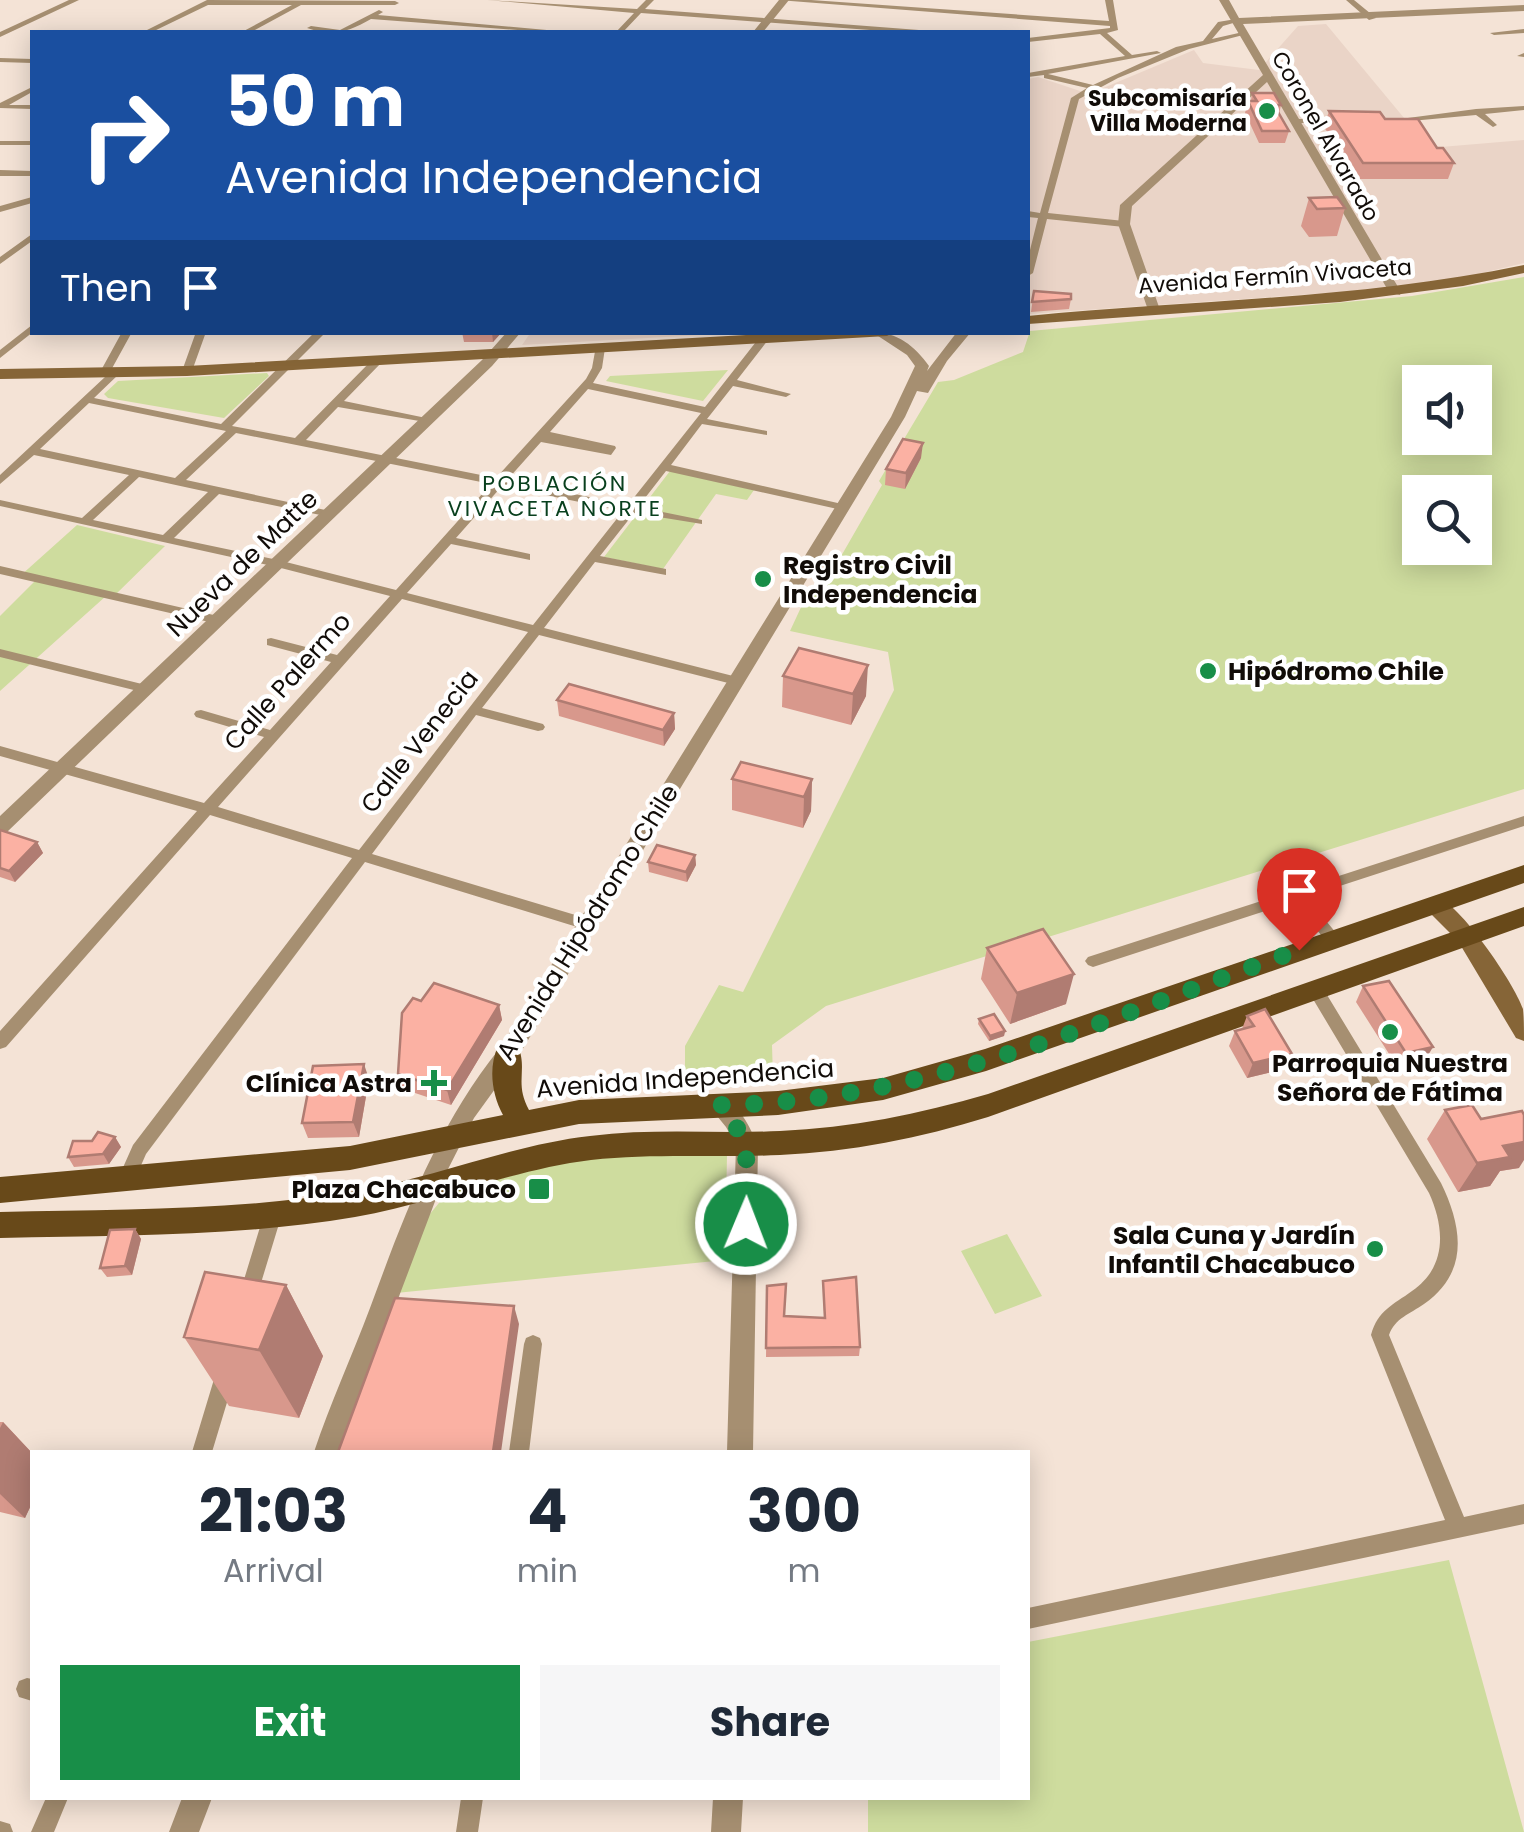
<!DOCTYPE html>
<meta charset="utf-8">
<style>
:root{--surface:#fff;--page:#f6f6f7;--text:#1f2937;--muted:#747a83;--accent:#188e48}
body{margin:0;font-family:Poppins,sans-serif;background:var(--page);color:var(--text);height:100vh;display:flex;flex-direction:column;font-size:38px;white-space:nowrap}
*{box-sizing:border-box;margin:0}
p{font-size:32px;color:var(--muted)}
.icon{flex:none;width:55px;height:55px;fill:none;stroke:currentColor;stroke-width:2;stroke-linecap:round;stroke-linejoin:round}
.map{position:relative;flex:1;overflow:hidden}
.sheet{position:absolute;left:30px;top:1450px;width:1000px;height:350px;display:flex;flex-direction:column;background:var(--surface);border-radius:0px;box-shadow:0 5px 25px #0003}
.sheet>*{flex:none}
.hud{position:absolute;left:30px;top:30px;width:1000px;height:305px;border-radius:0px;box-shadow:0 5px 25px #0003;background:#1a4fa0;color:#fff;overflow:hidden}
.buttons{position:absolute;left:1402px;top:365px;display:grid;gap:20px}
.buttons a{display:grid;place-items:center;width:90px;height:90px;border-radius:0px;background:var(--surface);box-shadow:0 5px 25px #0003;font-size:50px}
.pin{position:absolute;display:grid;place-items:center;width:85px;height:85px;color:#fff;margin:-102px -42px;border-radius:50% 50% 50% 0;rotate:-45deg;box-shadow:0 0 10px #0007}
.pin .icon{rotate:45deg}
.me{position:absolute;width:110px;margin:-55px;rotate:1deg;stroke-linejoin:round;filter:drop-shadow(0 0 8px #0008)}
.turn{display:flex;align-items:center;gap:35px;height:210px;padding:0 30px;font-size:45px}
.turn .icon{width:130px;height:130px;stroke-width:2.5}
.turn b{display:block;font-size:70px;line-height:85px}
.then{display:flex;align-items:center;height:95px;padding:0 30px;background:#0003;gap:20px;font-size:38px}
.eta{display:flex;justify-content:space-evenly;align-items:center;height:170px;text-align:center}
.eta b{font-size:60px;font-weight:700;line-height:70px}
.action{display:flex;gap:20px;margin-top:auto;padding:20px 30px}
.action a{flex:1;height:115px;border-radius:0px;background:var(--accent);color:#fff;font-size:40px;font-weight:700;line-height:115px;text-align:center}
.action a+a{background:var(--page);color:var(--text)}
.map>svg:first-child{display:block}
</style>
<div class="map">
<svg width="1524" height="1832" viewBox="0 0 1524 1832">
<rect width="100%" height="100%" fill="#f4e3d6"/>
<!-- industrial -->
<path fill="#ead4c7" d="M 1326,24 L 1429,148 L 1524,140 L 1524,263 L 1461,278 L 1386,289 L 1028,314 L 1028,79 L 1038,77 L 1089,94 L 1194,50 L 1203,63 L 1259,70 L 1298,26 Z
M 531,332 L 737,332 L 737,333 L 522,345 Z"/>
<!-- green -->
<path fill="#cedc9e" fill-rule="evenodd" d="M 1524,277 L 1524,789 L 826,1006 L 772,1045 L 773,1078 L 685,1084 L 685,1046 L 719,985 L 743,992 L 894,690 L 888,652 L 790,631 L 803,603 L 821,591 L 882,485 L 879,481 L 938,382 L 954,380 L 1023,352 L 1030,331 L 1412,296 ZM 1420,382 L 1475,382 L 1475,438 L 1420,438 ZM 1420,492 L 1475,492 L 1475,548 L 1420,548 Z
M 728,370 L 703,401 L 606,381 L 610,376 Z
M 267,373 L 269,376 L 224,418 L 108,398 L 104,394 L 118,381 Z
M 670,471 L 754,490 L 747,500 L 716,494 L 663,569 L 604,557 Z
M 77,525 L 165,546 L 113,597 L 106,596 L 0,691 L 0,616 L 36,580 L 19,577 Z
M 665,1155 L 727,1155 L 725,1260 L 396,1293 L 420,1226 L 448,1192 L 580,1158 Z
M 1007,1234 L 1042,1296 L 995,1314 L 961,1251 Z
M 1449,1560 L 1524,1832 L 868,1832 L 868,1798 L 1028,1798 L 1028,1642 Z"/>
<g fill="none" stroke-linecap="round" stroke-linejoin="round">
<!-- minor -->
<path fill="#a68f71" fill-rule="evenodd" d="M 69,0 L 79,0 L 0,37 L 0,32 Z
M 207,0 L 395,1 L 399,3 L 395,5 L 301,5 L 251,32 L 242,32 L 292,5 L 208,5 L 152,32 L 143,32 Z
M 487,0 L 637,9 L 646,0 L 654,0 L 645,9 L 919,30 L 923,32 L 897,32 L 641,13 L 623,32 L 616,32 L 634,13 Z
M 778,0 L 811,0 L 1109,21 L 1105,0 L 1113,0 L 1118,30 L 1107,33 L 1132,55 L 1157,51 L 1161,53 L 1048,74 L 1093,85 L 1176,47 L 1203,41 L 1218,22 L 1236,19 L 1240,21 L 1223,26 L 1212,39 L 1243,32 L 1247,34 L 1189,49 L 1118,78 L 1079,99 L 1048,213 L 1124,221 L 1128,224 L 1124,227 L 1047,219 L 1033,273 L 1028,276 L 1028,258 L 1038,218 L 1028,217 L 1028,211 L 1040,213 L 1071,98 L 1087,88 L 1044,78 L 1044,75 L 1028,77 L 1028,73 L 1125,56 L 1100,34 L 1028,42 L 1028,38 L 1110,28 L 1110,26 Z
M 1346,0 L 1354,0 L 1376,18 L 1369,20 Z
M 379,10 L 383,12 L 378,15 L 569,32 L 543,32 L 371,19 C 348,32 333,37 307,28 L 311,26 L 340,30 Z
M 1524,29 L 1524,33 L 1494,35 L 1490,33 Z
M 1524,53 L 1524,57 L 1517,56 Z
M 0,58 L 32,59 L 32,63 L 0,62 Z
M 32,87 L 32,92 L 9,105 L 32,105 L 32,109 L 0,108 L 0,103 Z
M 1524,106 L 1524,110 L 1485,114 L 1497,125 L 1493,127 L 1476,115 L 1389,123 L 1385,121 L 1476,109 Z
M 1295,119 L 1346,119 L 1350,121 L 1346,123 L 1292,123 L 1291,121 Z
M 0,141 L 32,141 L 32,145 L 0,145 Z
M 0,170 L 32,171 L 32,176 L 0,176 Z
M 32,197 L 32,203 L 0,212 L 0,206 Z
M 32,234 L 32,241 L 0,264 L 0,257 Z
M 32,325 L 33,332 L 0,358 L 0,350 Z
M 122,332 L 132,332 L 110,372 L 119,374 L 94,398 L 221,424 L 315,332 L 326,332 L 232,426 L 295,438 L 374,358 L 378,357 L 383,360 L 382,362 L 344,401 L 431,419 L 431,423 L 338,407 L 306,440 L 496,478 L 586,379 L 592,368 L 596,346 L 605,348 L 602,368 L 593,383 L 705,407 L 759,338 L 763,337 L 768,340 L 737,380 L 791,394 L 786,397 L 733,386 L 707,419 L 767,431 L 767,435 L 702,424 L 671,465 L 842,504 L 848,507 L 842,510 L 666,471 L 638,507 L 702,520 L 702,524 L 634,513 L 600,556 L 666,569 L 666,575 L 595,562 L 544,628 L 741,678 L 742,681 L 741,684 L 736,685 L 539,635 L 482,708 L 543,724 L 545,727 L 543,730 L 538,731 L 476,715 L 372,854 L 592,920 L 595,924 L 592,928 L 587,930 L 365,862 L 146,1154 L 132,1186 L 126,1189 L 120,1186 L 117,1181 L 133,1145 L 352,858 L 210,815 L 6,1047 L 0,1049 L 0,1031 L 197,811 L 0,756 L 0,746 L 204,803 L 264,737 L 196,717 L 194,714 L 196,711 L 201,710 L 270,730 L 331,662 L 267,645 L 267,639 L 271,638 L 337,655 L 390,596 L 277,567 L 0,506 L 0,500 L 82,518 L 129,475 L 34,455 L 0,484 L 0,475 L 105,377 L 99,374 ZM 588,389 L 701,413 L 628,505 L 507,480 L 541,442 L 611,455 L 616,448 L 615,446 L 550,432 ZM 89,403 L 226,431 L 175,478 L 40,449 ZM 236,433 L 491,484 L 396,590 L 278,560 L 174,538 L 219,494 L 330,517 L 336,514 L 330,511 L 186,480 ZM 139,477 L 208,492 L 163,535 L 93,520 ZM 502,486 L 623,511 L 533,625 L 407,593 L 451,544 L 530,560 L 530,554 L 456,538 ZM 402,599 L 528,632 L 359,850 L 218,807 Z
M 196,332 L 206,332 L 192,371 L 183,373 L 182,371 Z
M 0,566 L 218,616 L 224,620 L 218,624 L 0,574 Z
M 0,649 L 146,685 L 153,689 L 146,693 L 0,657 Z
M 1524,816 L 1524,826 L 1306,897 L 1337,934 L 1340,938 L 1337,942 L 1327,942 L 1293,902 L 1093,967 L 1088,965 L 1085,961 L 1088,957 Z
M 1315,983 L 1321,985 L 1441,1183 C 1462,1226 1470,1272 1424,1304 C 1410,1314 1395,1318 1389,1335 L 1464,1517 L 1524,1504 L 1524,1524 L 1028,1629 L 1028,1608 L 1445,1520 L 1371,1335 C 1378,1310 1393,1305 1412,1291 C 1447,1267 1445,1228 1429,1193 L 1307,989 L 1309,985 Z
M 273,1206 L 279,1208 L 282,1214 L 257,1296 L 254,1302 L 248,1304 L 242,1302 L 239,1296 L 264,1214 L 267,1208 Z
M 533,1335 L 540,1338 L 542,1344 L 529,1452 L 509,1452 L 524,1344 L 526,1338 Z
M 225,1367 L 232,1370 L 235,1376 L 212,1452 L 192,1452 L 215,1376 L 218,1370 Z
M 27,1678 L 32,1679 L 32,1701 L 19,1697 L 16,1689 L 19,1681 Z
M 46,1798 L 68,1798 L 54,1832 L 31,1832 Z
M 461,1798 L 483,1798 L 478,1832 L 456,1832 Z
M 0,1821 L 10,1824 L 13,1832 L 0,1832 Z"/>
<!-- tertiary -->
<path fill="#a68f71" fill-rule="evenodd" d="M 779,0 L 789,0 L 763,32 L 753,32 Z
M 1219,0 L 1229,0 L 1239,18 L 1524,5 L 1524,11 L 1243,24 L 1401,292 L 1400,295 L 1389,292 L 1267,82 L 1132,206 L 1130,224 L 1159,307 L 1153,311 L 1147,307 L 1118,224 L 1120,205 L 1263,75 Z
M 507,332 L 521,332 L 492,366 L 7,832 L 0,834 L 0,816 L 482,360 Z
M 872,332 C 897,332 915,346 929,366 L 927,371 L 957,332 L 971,332 L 947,361 L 928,393 L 917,391 L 905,417 L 516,1060 L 474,1118 L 445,1175 L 340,1452 L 314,1452 C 330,1404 352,1356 370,1308 C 404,1216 437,1126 500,1048 L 891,417 L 915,366 L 907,355 Z
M 719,1096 C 740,1104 749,1126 758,1145 L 753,1452 L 727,1452 L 736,1145 L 726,1127 L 708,1105 L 711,1098 Z
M 182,1798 L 212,1798 L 199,1832 L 169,1832 Z
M 713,1798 L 743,1798 L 741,1832 L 711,1832 Z"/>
<!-- secondary -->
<path fill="#866537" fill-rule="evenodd" d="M 1524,265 L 1524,273 L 1463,286 L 1340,302 L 1028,324 L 1028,316 C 1194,300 1360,299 1524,265 Z
M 798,332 L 894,332 L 887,336 L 187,376 L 0,379 L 0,369 L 187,366 Z
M 1435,896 C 1460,903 1514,983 1523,1009 C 1524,1018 1524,1031 1524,1041 L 1516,1038 L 1458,941 L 1427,910 L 1424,904 Z"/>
<!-- primary -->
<path fill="#684919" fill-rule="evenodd" d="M 1524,865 L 1524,883 L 986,1071 L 883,1100 L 778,1115 L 579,1124 L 350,1170 L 0,1203 L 0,1177 L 350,1146 L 503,1115 C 492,1095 488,1068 498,1046 L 508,1043 L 518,1046 C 528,1070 514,1083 529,1110 L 579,1100 L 778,1091 L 883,1078 L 985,1049 Z
M 1524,907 L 1524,926 L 988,1117 C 920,1138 851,1152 780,1155 C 717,1158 653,1153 591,1160 C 510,1170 435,1203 355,1217 C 238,1237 118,1235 0,1238 L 0,1212 C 118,1209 238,1211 355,1191 C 435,1178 510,1145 590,1136 C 653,1128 717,1134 780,1131 C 851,1128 919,1114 988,1094 Z"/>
</g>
<!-- wall -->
<path fill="#d8988c" d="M 1252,93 L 1281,105 L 1279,114 L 1289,131 L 1285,143 L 1259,143 L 1245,113 L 1248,101 L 1251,101 Z
M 1329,111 L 1385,119 L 1437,148 L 1454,163 L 1448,179 L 1358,179 L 1324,127 Z
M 1309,198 L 1345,208 L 1337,236 L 1309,237 L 1301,226 Z
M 1034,291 L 1071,299 L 1069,309 L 1031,312 Z
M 462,332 L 502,332 L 493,342 L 464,342 Z
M 921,458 L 905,489 L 885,485 L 886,469 Z
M 783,676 L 866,696 L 851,725 L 782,707 Z
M 557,700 L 674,713 L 675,729 L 664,746 L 559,716 Z
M 732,779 L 812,779 L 811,811 L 803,828 L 732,810 Z
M 0,830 L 37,842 L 43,853 L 15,882 L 0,877 Z
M 695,855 L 696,865 L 687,882 L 649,872 L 648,862 Z
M 987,948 L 1066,1004 L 1010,1024 L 981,979 Z
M 1363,986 L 1424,1062 L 1398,1068 L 1356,1002 Z
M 421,1001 L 499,1005 L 502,1020 L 451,1105 L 403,1089 L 398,1074 Z
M 1247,1016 L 1285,1069 L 1247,1078 L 1229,1046 L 1235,1031 L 1242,1029 Z
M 979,1019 L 1005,1031 L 1004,1036 L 989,1041 L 978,1024 Z
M 369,1079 L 359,1137 L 308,1138 L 302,1123 Z
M 1445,1110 L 1481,1119 L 1519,1168 L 1500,1171 L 1490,1186 L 1458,1192 L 1427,1139 Z
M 115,1137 L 121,1147 L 109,1164 L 74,1167 L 68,1157 L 92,1141 Z
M 135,1229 L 141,1239 L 132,1275 L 107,1277 L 100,1268 Z
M 823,1281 L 860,1347 L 859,1356 L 766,1357 L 767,1286 L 785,1316 L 824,1318 Z
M 286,1285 L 323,1356 L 299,1418 L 229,1406 L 184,1337 Z
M 0,1422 L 3,1422 L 32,1453 L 32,1503 L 25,1518 L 0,1512 Z"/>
<!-- shaded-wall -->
<path fill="#b07c72" d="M 492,332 L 502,332 L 493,342 Z
M 923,443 L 921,458 L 905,489 L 906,473 Z
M 868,665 L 866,696 L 851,725 L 853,694 Z
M 674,713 L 675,729 L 664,746 L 663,730 Z
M 812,779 L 811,811 L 803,828 L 804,797 Z
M 37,842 L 43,853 L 15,882 L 9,871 Z
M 695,855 L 696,865 L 687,882 L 686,872 Z
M 1074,974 L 1066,1004 L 1010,1024 L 1017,993 Z
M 499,1005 L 502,1020 L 451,1105 L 447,1090 Z
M 1005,1031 L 1004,1036 L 989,1041 L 990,1036 Z
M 1433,1047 L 1424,1062 L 1398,1068 L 1406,1053 Z
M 1292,1054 L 1285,1069 L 1247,1078 L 1253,1063 Z
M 364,1064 L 369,1079 L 359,1137 L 353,1122 Z
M 115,1137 L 121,1147 L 109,1164 L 103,1154 Z
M 1524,1142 L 1524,1160 L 1519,1168 L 1500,1171 L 1490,1186 L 1458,1192 L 1477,1163 L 1503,1146 Z
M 135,1229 L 141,1239 L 132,1275 L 125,1266 Z
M 286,1285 L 323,1356 L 299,1418 L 259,1350 Z
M 514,1306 L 519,1324 L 501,1452 L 493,1452 Z
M 3,1422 L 32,1453 L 32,1503 L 25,1518 L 0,1494 L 0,1428 Z"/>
<!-- building -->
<path fill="#fbb1a3" stroke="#b07c72" stroke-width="2.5" d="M 1252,93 L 1274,93 L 1281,105 L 1274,105 L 1289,131 L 1262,131 L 1248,101 L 1257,101 Z
M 1329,111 L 1380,112 L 1385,119 L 1418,119 L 1437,148 L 1443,148 L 1454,163 L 1363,163 Z
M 1337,197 L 1345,208 L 1317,209 L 1309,198 Z
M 1034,291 L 1071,294 L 1071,299 L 1032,302 Z
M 903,439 L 923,443 L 906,473 L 886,469 Z
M 799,648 L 868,665 L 853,694 L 783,676 Z
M 569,684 L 674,713 L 663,730 L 557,700 Z
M 741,762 L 812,779 L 804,797 L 732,779 Z
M 0,830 L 37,842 L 9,871 L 0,868 Z
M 657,845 L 695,855 L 686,872 L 648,862 Z
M 1043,929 L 1074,974 L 1017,993 L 987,948 Z
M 1389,981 L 1433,1047 L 1406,1053 L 1363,986 Z
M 434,983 L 499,1005 L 447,1090 L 398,1074 L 402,1013 L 413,998 L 421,1001 Z
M 1265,1009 L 1292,1054 L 1253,1063 L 1235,1031 L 1254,1026 L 1247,1016 Z
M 994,1014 L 1005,1031 L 990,1036 L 979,1019 Z
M 364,1064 L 353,1122 L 302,1123 L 313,1066 Z
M 1472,1105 L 1481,1119 L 1522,1111 L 1524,1115 L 1524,1142 L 1503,1146 L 1510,1157 L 1477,1163 L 1445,1110 Z
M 98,1132 L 115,1137 L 103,1154 L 68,1157 L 73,1141 L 92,1141 Z
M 135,1229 L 125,1266 L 100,1268 L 110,1230 Z
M 205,1272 L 286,1285 L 259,1350 L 184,1337 Z
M 856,1277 L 860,1347 L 766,1348 L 767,1286 L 786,1284 L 784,1316 L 825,1318 L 823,1281 Z
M 395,1298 L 514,1306 L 493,1452 L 338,1452 Z"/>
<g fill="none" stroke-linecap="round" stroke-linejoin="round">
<!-- route -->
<path stroke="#188e48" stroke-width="18" stroke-dasharray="0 32.4" d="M 746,1224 C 747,1180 755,1138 719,1105 C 922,1103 1111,1017 1299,950"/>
</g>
<!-- markers -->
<g fill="#188e48" stroke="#fff" stroke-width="4">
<circle cx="1267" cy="111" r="10"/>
<circle cx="763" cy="579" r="10"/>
<circle cx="1208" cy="671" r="10"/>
<circle cx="1390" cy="1032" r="10"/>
<path d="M429 1068h10v10h10v10h-10v10h-10v-10h-10v-10h10z"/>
<rect x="527" y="1177" width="24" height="24" rx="5"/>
<circle cx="1375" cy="1249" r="10"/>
</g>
<g text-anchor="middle" stroke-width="9" stroke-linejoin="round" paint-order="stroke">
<!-- far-poi labels -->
<g font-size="22" font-weight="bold" fill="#110c08" stroke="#fff" text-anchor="end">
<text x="1247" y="106">Subcomisaría<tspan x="1247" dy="25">Villa Moderna</tspan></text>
</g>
<!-- far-street labels -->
<g font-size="22" fill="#110c08" stroke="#fff">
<text transform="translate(1326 136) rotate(60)" y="8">Coronel Alvarado</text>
<text transform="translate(1275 276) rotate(-4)" y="8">Avenida Fermín Vivaceta</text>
</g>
<!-- far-neighbourhood labels -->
<g font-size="22" letter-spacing="2.5" fill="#09401e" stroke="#fff">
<text x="555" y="491">POBLACIÓN<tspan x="555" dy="25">VIVACETA NORTE</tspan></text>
</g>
<!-- street labels -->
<g font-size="25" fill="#110c08" stroke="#fff">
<text transform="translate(242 563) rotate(-44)" y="9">Nueva de Matte</text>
<text transform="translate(287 681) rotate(-48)" y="9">Calle Palermo</text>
<text transform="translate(419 741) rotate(-52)" y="9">Calle Venecia</text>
<text transform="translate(587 922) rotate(-58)" y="9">Avenida Hipódromo Chile</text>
<text transform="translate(685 1078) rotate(-4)" y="9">Avenida Independencia</text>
</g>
<!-- poi labels -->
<g font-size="25" font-weight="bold" fill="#110c08" stroke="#fff" text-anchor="end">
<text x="783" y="574" text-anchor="start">Registro Civil<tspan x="783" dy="29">Independencia</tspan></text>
<text x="1228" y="680" text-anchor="start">Hipódromo Chile</text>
<text x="1390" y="1072" text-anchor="middle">Parroquia Nuestra<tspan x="1390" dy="29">Señora de Fátima</tspan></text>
<text x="412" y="1092">Clínica Astra</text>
<text x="516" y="1198">Plaza Chacabuco</text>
<text x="1355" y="1244">Sala Cuna y Jardín<tspan x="1355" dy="29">Infantil Chacabuco</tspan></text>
</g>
</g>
</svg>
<div class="buttons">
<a><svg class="icon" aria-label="sound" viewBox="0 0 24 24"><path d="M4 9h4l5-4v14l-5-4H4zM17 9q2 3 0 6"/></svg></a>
<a><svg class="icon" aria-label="search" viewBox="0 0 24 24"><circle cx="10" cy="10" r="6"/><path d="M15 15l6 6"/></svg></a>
</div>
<div class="pin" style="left:1299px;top:950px;background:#d93025"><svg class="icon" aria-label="arrive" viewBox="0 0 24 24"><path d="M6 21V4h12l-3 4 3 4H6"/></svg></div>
<svg class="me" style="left:746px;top:1224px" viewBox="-20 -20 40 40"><circle r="17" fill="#188e48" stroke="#fff" stroke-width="3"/><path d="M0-11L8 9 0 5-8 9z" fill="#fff"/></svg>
<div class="hud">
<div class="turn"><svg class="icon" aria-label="right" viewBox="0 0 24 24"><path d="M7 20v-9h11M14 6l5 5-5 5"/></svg><div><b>50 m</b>Avenida Independencia</div></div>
<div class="then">Then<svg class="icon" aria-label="arrive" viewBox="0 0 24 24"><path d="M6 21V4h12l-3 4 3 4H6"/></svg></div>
</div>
<section class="sheet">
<div class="eta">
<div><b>21:03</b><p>Arrival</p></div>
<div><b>4</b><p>min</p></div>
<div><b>300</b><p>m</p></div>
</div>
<div class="action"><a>Exit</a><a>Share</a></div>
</section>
</div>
